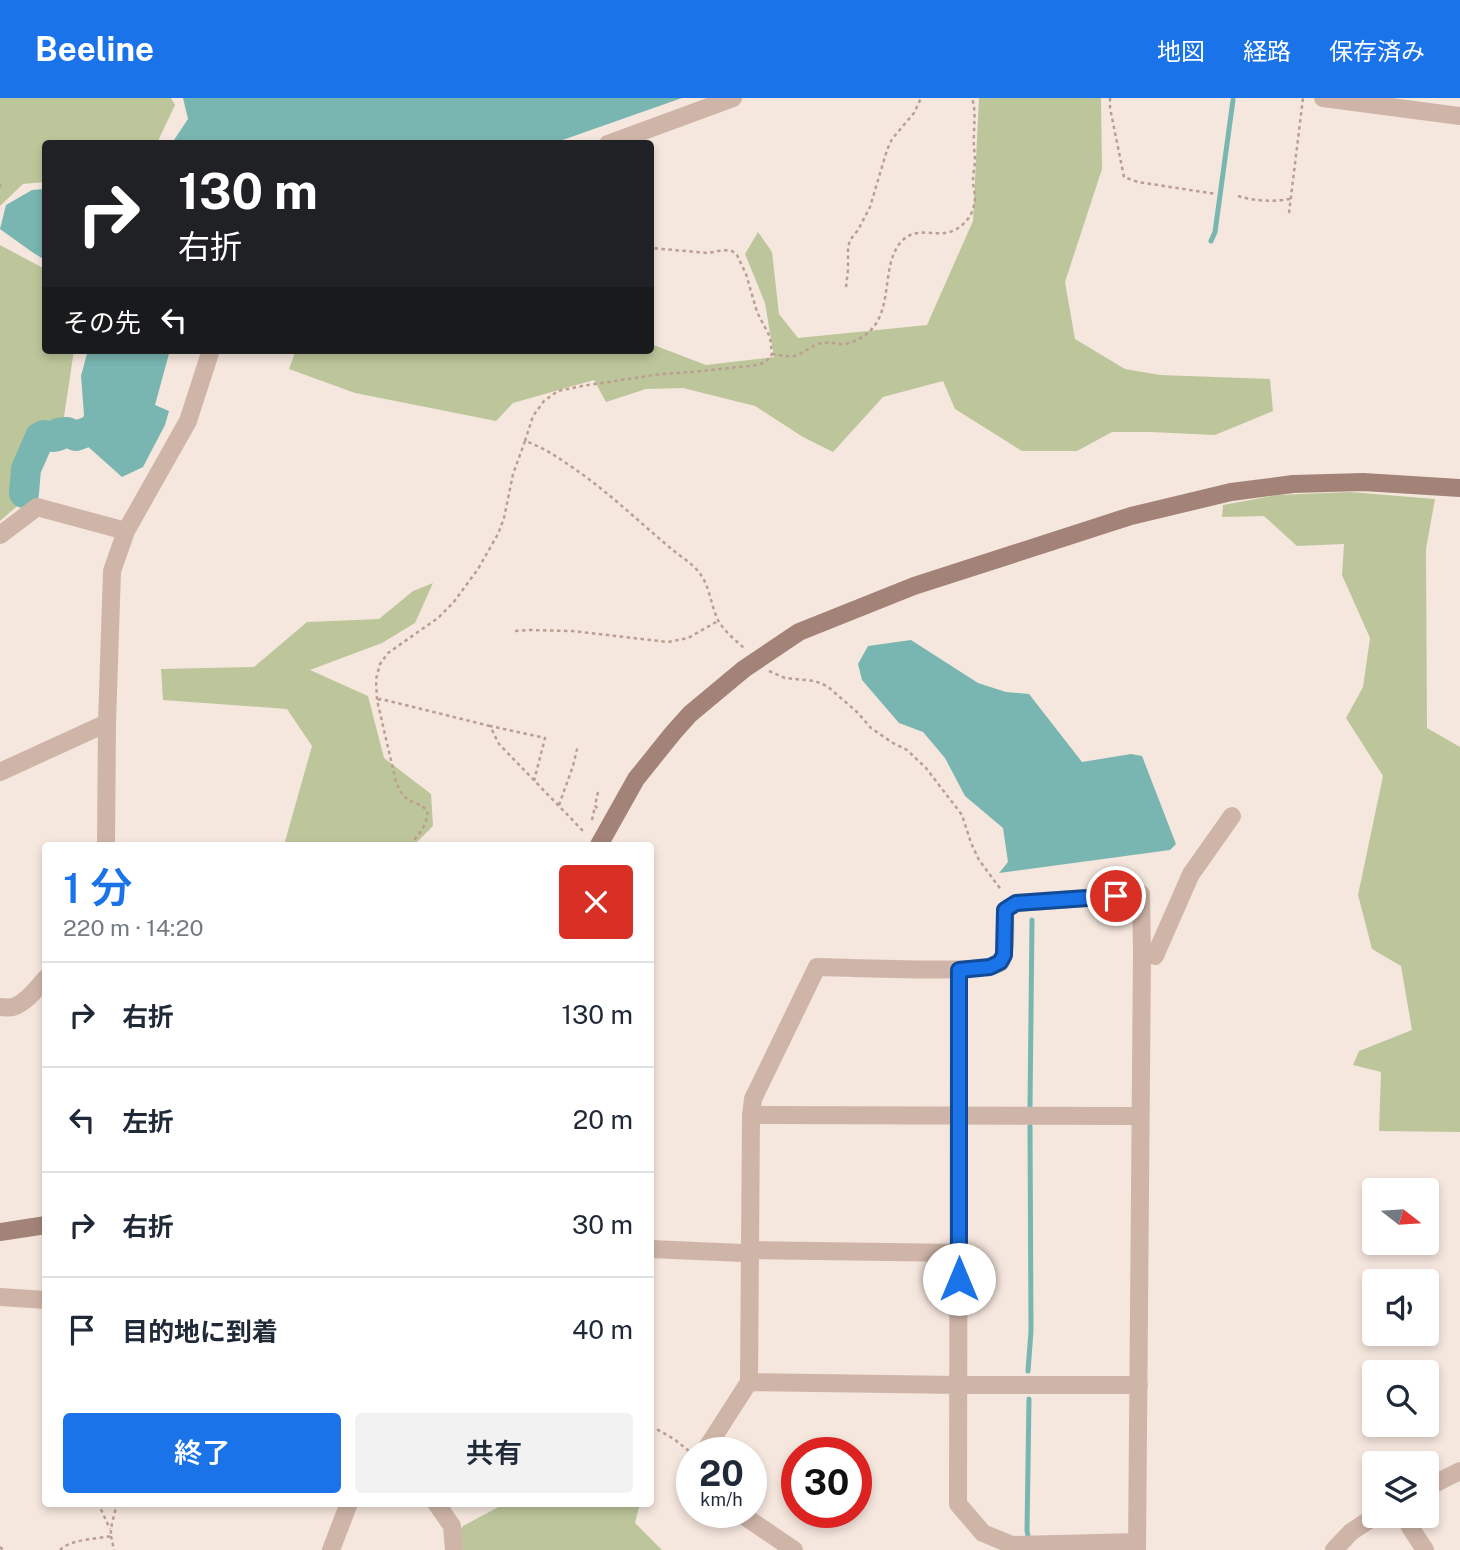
<!DOCTYPE html>
<html lang="ja">
<meta charset="utf-8">
<style>
:root{--surface:#fff;--page:#f2f2f3;--text:#1f2937;--muted:#747a83;--line:#e0e1e3;--accent:#1a73e8}
body{margin:0;font-family:"Public Sans","Noto Sans JP",sans-serif;background:var(--page);color:var(--text);height:100vh;display:flex;flex-direction:column;font-size:26px;white-space:nowrap}
*{box-sizing:border-box;margin:0}
p{font-size:23px;color:var(--muted)}
.icon{flex:none;width:38px;height:38px;fill:none;stroke:currentColor;stroke-width:2;stroke-linecap:round;stroke-linejoin:round}
.map{position:relative;flex:1;overflow:hidden}
.sheet{position:absolute;left:42px;top:744px;width:612px;height:665px;display:flex;flex-direction:column;background:var(--surface);border-radius:7px;box-shadow:0 4px 10px #0003}
.sheet>*{flex:none}
.guide{position:absolute;left:42px;top:42px;width:612px;height:214px;border-radius:7px;box-shadow:0 4px 10px #0003;background:#202124;color:#fff;overflow:hidden}
.needle{width:46px;rotate:107deg}
.fabs{position:absolute;left:1362px;top:1080px;display:grid;gap:14px}
.fabs a{display:grid;place-items:center;width:77px;height:77px;border-radius:7px;background:var(--surface);box-shadow:0 4px 10px #0003;font-size:35px}
.speed{position:absolute;left:676px;top:1339px;display:flex;gap:14px;font-size:35px;font-weight:700;text-align:center}
.speed>*{display:grid;place-content:center;width:91px;height:91px;border-radius:50%;background:var(--surface);box-shadow:0 4px 10px #0003;line-height:1}
.speed small{font-size:18px;font-weight:400}
.speed .limit{border:10px solid #d22;background:#fff;color:#111}
.pin{position:absolute;display:grid;place-items:center;width:60px;height:60px;color:#fff;margin:-30px;border:4px solid #fff;border-radius:50%;box-shadow:0 2px 7px #0007}
.me{position:absolute;width:77px;margin:-38px;rotate:0deg;stroke-linejoin:round;filter:drop-shadow(0 0 5px #0008)}
.turn{display:flex;align-items:center;gap:24px;height:147px;padding:0 21px;font-size:32px}
.turn .icon{width:91px;height:91px;stroke-width:2.5}
.turn b{display:block;font-size:49px;line-height:60px}
.then{display:flex;align-items:center;height:66px;padding:0 21px;background:#0003;gap:14px;font-size:26px}
.round{display:grid;place-items:center;flex:none;width:74px;height:74px;border-radius:7px;background:var(--page)}
.summary{display:flex;align-items:center;justify-content:space-between;height:119px;padding:0 21px}
h1{font-size:42px;font-weight:600;line-height:52px;color:var(--accent)}
.button{display:flex;gap:14px;margin-top:auto;padding:14px 21px}
.button a{flex:1;height:80px;border-radius:7px;background:var(--accent);color:#fff;font-size:28px;font-weight:600;line-height:80px;text-align:center}
.button a+a{background:var(--page);color:var(--text)}
ul{padding:0;list-style:none}
li{display:flex;align-items:center;gap:21px;height:105px;padding:0 21px;border-top:2px solid var(--line)}
li div{flex:1}
li b{display:block;font-size:26px}
li em{font-style:normal}
header{display:flex;align-items:center;gap:42px;box-sizing:border-box;height:98px;padding:0 35px;background:var(--accent);color:#fff}
header strong{font-size:33px}
nav{display:flex;gap:38px;margin-inline-start:auto;font-size:24px}
.map>svg:first-child{display:block}
</style>
<header>
<strong>Beeline</strong>
<nav><a>地図</a><a>経路</a><a>保存済み</a></nav>
</header>
<div class="map">
<svg width="1460" height="1452" viewBox="0 0 1460 1452">
<rect width="100%" height="100%" fill="#f5e7de"/>
<!-- green -->
<path fill="#bdc69b" d="M 0,0 L 171,0 L 175,7 L 157,45 L 46,46 L 45,84 L 23,86 L 0,108 Z
M 979,0 L 1101,0 L 1102,71 L 1065,184 L 1075,241 L 1125,271 L 1160,277 L 1270,281 L 1273,313 L 1215,337 L 1150,334 L 1112,334 L 1077,353 L 1022,353 L 955,311 L 943,283 L 883,299 L 833,354 L 803,339 L 755,308 L 683,290 L 646,291 L 606,304 L 594,282 L 513,305 L 496,323 L 355,295 L 289,271 L 296,252 L 651,252 L 651,246 L 706,267 L 774,259 L 765,205 L 745,156 L 758,134 L 772,154 L 779,216 L 798,240 L 927,227 L 973,123 Z
M 0,147 L 45,171 L 46,252 L 74,252 L 59,352 L 30,344 L 15,392 L 22,404 L 0,423 Z
M 1350,394 L 1435,401 L 1426,451 L 1427,630 L 1460,649 L 1460,1034 L 1379,1033 L 1381,974 L 1353,967 L 1359,953 L 1412,932 L 1401,868 L 1372,851 L 1358,797 L 1383,678 L 1346,620 L 1363,589 L 1370,540 L 1342,477 L 1344,446 L 1297,448 L 1264,418 L 1222,419 L 1223,407 L 1277,397 Z
M 433,485 L 415,525 L 382,545 L 310,572 L 368,598 L 384,660 L 431,696 L 433,728 L 414,747 L 284,747 L 312,648 L 287,611 L 163,602 L 161,571 L 254,569 L 307,524 L 379,521 L 413,493 Z
M 506,1405 L 640,1405 L 635,1425 L 662,1452 L 449,1452 L 463,1428 Z"/>
<!-- water -->
<path fill="#79b6b1" d="M 183,0 L 682,0 L 554,45 L 172,45 L 188,21 Z
M 45,91 L 46,91 L 45,162 L 32,154 L 0,131 L 6,107 L 32,92 Z
M 88,252 L 170,252 L 155,307 L 169,313 L 165,327 L 143,369 L 122,379 L 76,338 L 84,317 L 81,278 Z
M 911,542 L 978,585 L 1006,594 L 1029,596 L 1082,664 L 1131,656 L 1142,658 L 1176,746 L 1170,752 L 999,775 L 1008,764 L 1003,730 L 965,698 L 945,660 L 923,634 L 899,625 L 862,582 L 858,566 L 868,548 Z"/>
<g fill="none" stroke-linecap="round" stroke-linejoin="round">
<!-- stream -->
<path stroke="#79b6b1" stroke-width="5" d="M 1211,143 L 1215,134 L 1233,2
M 1030,1010 L 1032,822
M 1028,1273 L 1031,1233 L 1030,1028
M 1029,1301 L 1027,1433 L 1029,1442"/>
<!-- river -->
<path stroke="#79b6b1" stroke-width="30" d="M 24,395 L 26,371 L 40,339 L 44,337 L 54,339 L 58,338 L 59,335 L 67,334 L 76,338 L 121,321 L 138,252"/>
<!-- path -->
<path stroke="#bb9e91" stroke-width="2.5" stroke-dasharray="3.5 3.5" stroke-linecap="butt" d="M 1110,0 L 1110,10 L 1124,79 L 1138,84 L 1216,96
M 0,86 L 0,91
M 1238,98 C 1254,103 1273,104 1290,101
M 1289,115 L 1303,0
M 846,189 L 848,172 L 848,150 L 850,142 L 858,132 L 870,109 L 887,52 L 892,41 L 914,15 L 921,0
M 772,256 C 779,257 787,259 794,258 C 804,256 812,246 823,245 C 832,243 841,248 849,245 C 900,229 877,174 900,145 C 915,127 933,139 950,134 C 962,130 972,119 974,107 C 976,100 974,93 973,85 C 973,78 974,71 975,64 C 975,55 973,46 974,37 C 974,24 976,13 972,0
M 525,343 L 533,318 L 544,303 L 558,293 L 582,288 L 661,276 L 692,274 L 758,267 C 765,264 768,263 772,256 L 770,239 L 757,214 L 746,176 L 737,157 L 732,153 L 724,152 L 708,155 L 651,150
M 515,533 L 529,532 L 572,533 L 668,544 L 688,540 L 718,523
M 769,573 L 785,580 L 815,583 L 827,588 L 857,614 L 871,630 L 893,645 L 907,652 L 926,670 L 962,717 L 971,745 L 979,762 L 1002,793
M 378,602 L 381,601 L 490,628
M 534,683 L 545,640 L 490,628 L 499,646 L 585,735
M 598,694 L 595,708 L 600,712
M 559,707 L 573,668 L 578,647
M 592,722 L 595,708
M 410,747 C 418,737 429,726 427,712 C 411,699 406,708 396,684 L 377,602 L 376,581 L 380,566 L 388,555 L 438,520 L 453,505 L 478,471 L 498,436 L 504,420 L 513,376 L 525,343 C 543,349 557,359 572,369 C 607,393 636,421 668,448 C 679,458 693,465 701,477 C 710,490 711,508 718,522 C 724,533 735,542 744,550
M 651,1328 L 674,1341 L 689,1353
M 98,1405 L 110,1431
M 111,1438 L 114,1452
M 0,1449 L 3,1452
M 60,1452 C 71,1441 96,1441 111,1438 C 110,1428 115,1416 117,1405"/>
<!-- street -->
<path stroke="#cfb5a8" stroke-width="18" d="M 1323,0 L 1460,18
M 608,46 L 733,0
M 0,437 L 37,409 L 126,433
M 0,674 L 107,625
M 106,747 L 107,625 L 112,473 L 126,433 L 188,323 L 211,252
M 1142,854 L 1155,858 L 1191,776 L 1232,718
M 959,872 L 958,1406 L 983,1435 L 1012,1447 L 1137,1444
M 0,909 C 4,909 9,910 13,909 C 26,905 37,890 46,880
M 751,1017 L 1139,1018
M 651,1151 L 742,1155 L 750,1152 L 959,1155
M 0,1199 L 46,1202
M 749,1284 L 959,1287 L 1139,1287
M 704,1354 L 749,1284 L 751,1017 L 753,1001 L 817,869 C 843,869 986,877 1000,865 C 1007,858 1005,823 1005,812 L 1016,805 L 1141,796 L 1142,854 L 1137,1452
M 1426,1390 L 1460,1373
M 436,1405 L 452,1428 L 454,1452
M 743,1414 L 747,1420 L 794,1452
M 1405,1418 L 1410,1429 L 1425,1452
M 331,1452 L 349,1405
M 1334,1452 L 1351,1434 L 1375,1418"/>
<!-- secondary -->
<path stroke="#a38378" stroke-width="18" d="M 599,747 L 636,681 L 673,635 L 690,616 L 744,571 L 799,534 L 914,488 L 1131,418 L 1231,394 L 1293,386 L 1363,384 L 1460,390
M 0,1134 L 46,1127"/>
</g>
<g fill="none" stroke-linecap="round" stroke-linejoin="round">
<defs>
<path id="route" d="M 959,1181 L 959,872 L 990,869 L 1000,864 L 1004,857 L 1005,812 L 1016,805 L 1116,798"/>
</defs>
<!-- route casing -->
<use href="#route" stroke="#114b97" stroke-width="18"/>
<!-- route -->
<use href="#route" stroke="#1a73e8" stroke-width="12"/>
</g>
</svg>
<div class="fabs">
<a><svg class="needle" viewBox="-14 -14 28 28"><path d="M0-13l5 13h-10z" fill="#e53935"/><path d="M0 13l5-13h-10z" fill="#747a83"/></svg></a>
<a><svg class="icon" aria-label="sound" viewBox="0 0 24 24"><path d="M4 9h4l5-4v14l-5-4H4zM17 9q2 3 0 6"/></svg></a>
<a><svg class="icon" aria-label="search" viewBox="0 0 24 24"><circle cx="10" cy="10" r="6"/><path d="M15 15l6 6"/></svg></a>
<a><svg class="icon" aria-label="layers" viewBox="0 0 24 24"><path d="M12 4l9 5-9 5-9-5zM3 14l9 5 9-5"/></svg></a>
</div>
<div class="speed"><div>20<small>km/h</small></div><div class="limit">30</div></div>
<div class="pin" style="left:1116px;top:798px;background:#d93025"><svg class="icon" aria-label="arrive" viewBox="0 0 24 24"><path d="M6 21V4h12l-3 4 3 4H6"/></svg></div>
<svg class="me" style="left:959px;top:1181px" viewBox="-20 -20 40 40"><circle r="19" fill="#fff"/><path d="M0-13L10 11 0 6-10 11z" fill="#1a73e8"/></svg>
<div class="guide">
<div class="turn"><svg class="icon" aria-label="right" viewBox="0 0 24 24"><path d="M7 20v-9h11M14 6l5 5-5 5"/></svg><div><b>130 m</b>右折</div></div>
<div class="then">その先<svg class="icon" aria-label="left" viewBox="0 0 24 24"><path d="M17 20v-9H6M10 6l-5 5 5 5"/></svg></div>
</div>
<section class="sheet">
<div class="summary"><div><h1>1 分</h1><p>220 m · 14:20</p></div><a class="round" style="background:#d93025;color:#fff"><svg class="icon" aria-label="close" viewBox="0 0 24 24"><path d="M6 6l12 12M18 6L6 18"/></svg></a></div>
<ul>
<li><svg class="icon" aria-label="right" viewBox="0 0 24 24"><path d="M7 20v-9h11M14 6l5 5-5 5"/></svg><div><b>右折</b></div><em>130 m</em></li>
<li><svg class="icon" aria-label="left" viewBox="0 0 24 24"><path d="M17 20v-9H6M10 6l-5 5 5 5"/></svg><div><b>左折</b></div><em>20 m</em></li>
<li><svg class="icon" aria-label="right" viewBox="0 0 24 24"><path d="M7 20v-9h11M14 6l5 5-5 5"/></svg><div><b>右折</b></div><em>30 m</em></li>
<li><svg class="icon" aria-label="arrive" viewBox="0 0 24 24"><path d="M6 21V4h12l-3 4 3 4H6"/></svg><div><b>目的地に到着</b></div><em>40 m</em></li>
</ul>
<div class="button"><a>終了</a><a>共有</a></div>
</section>
</div>
